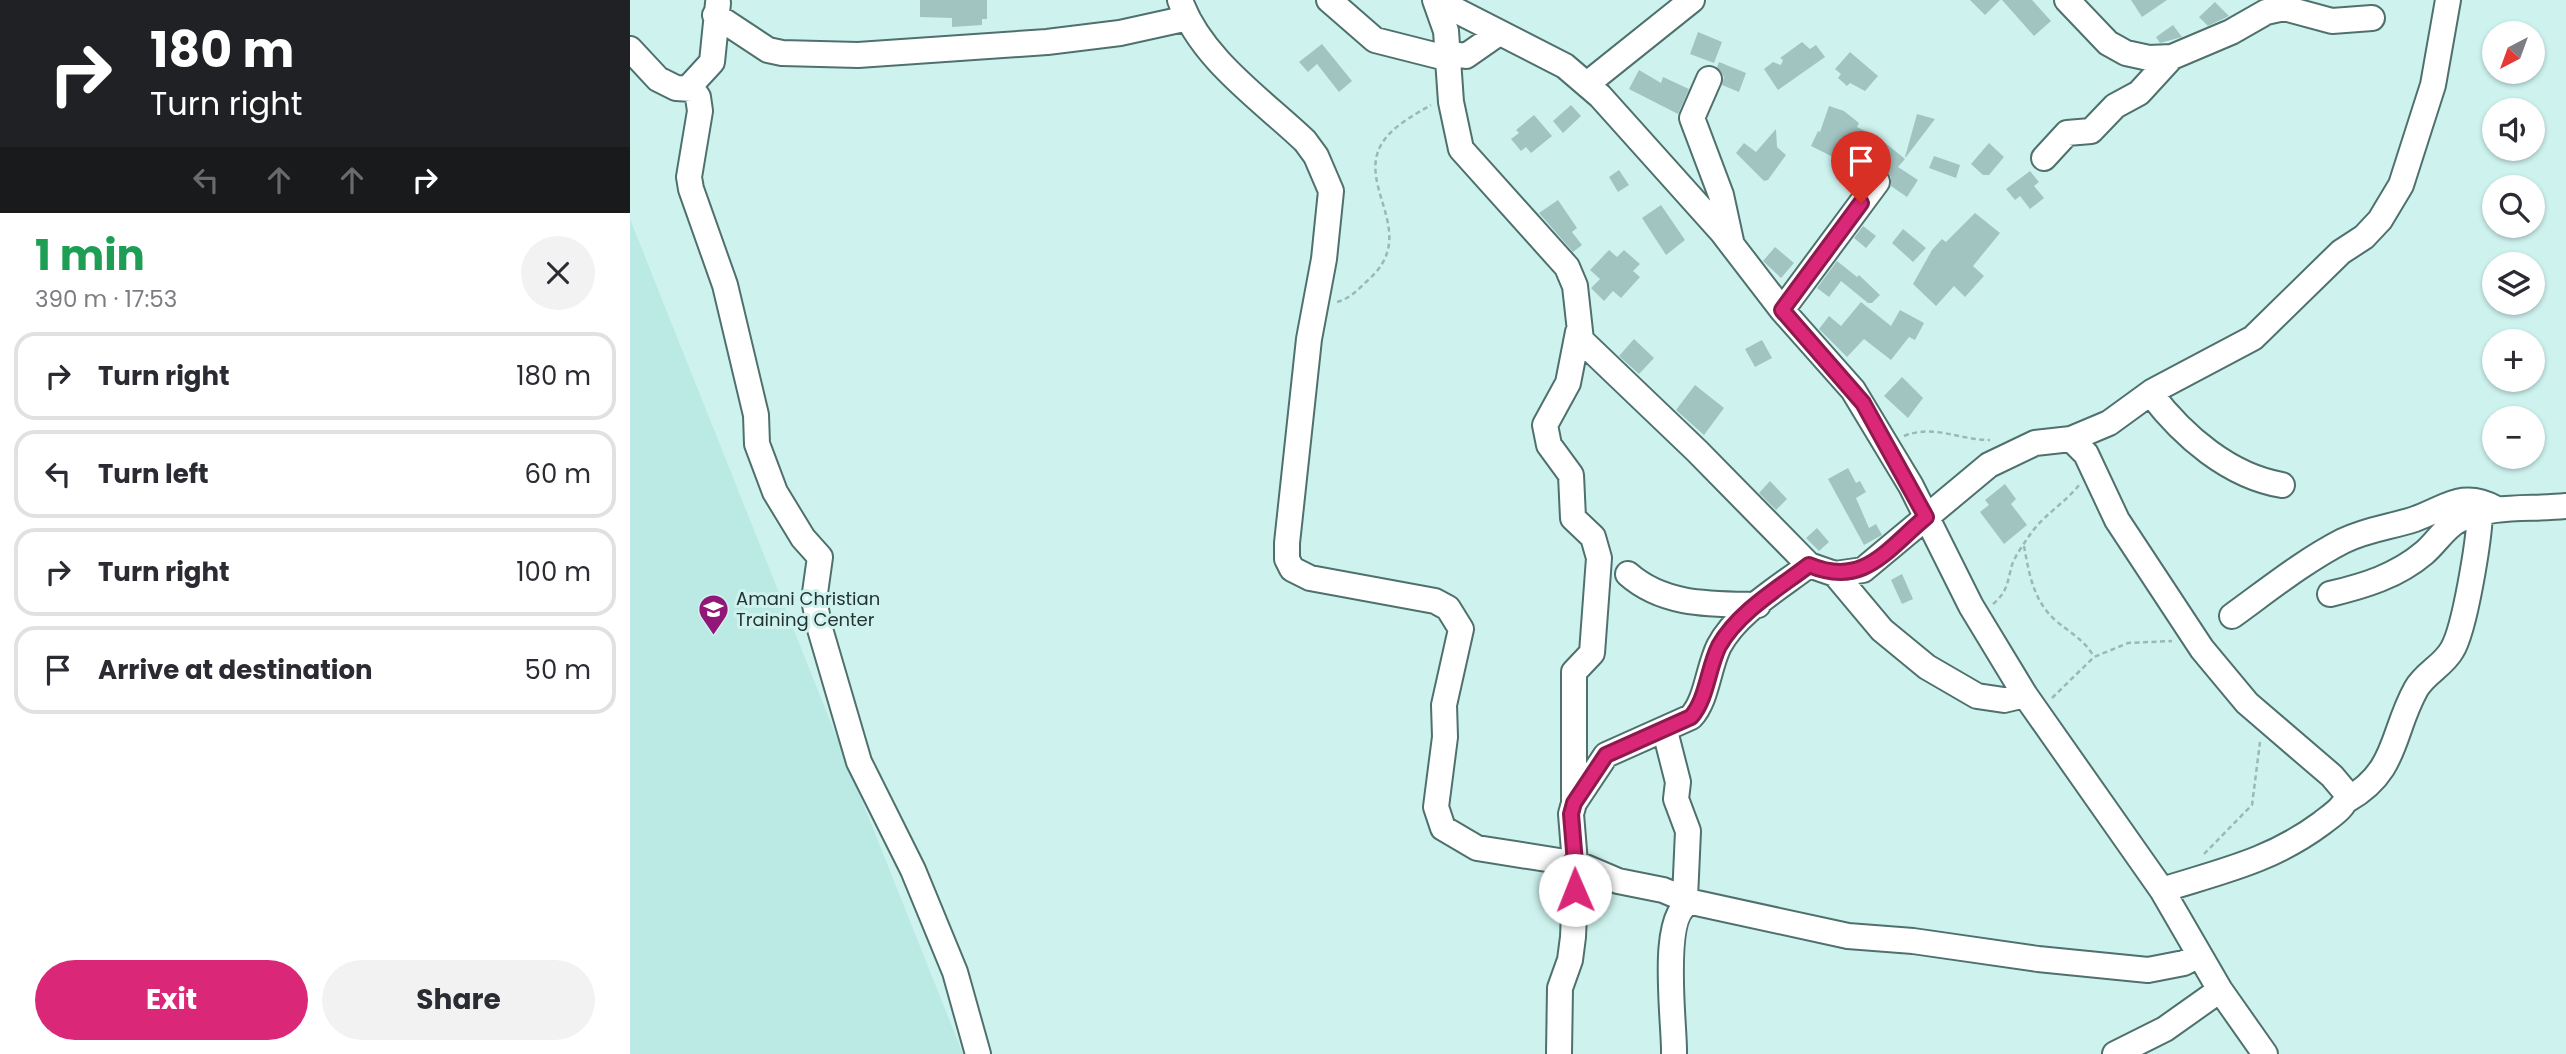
<!DOCTYPE html>
<meta charset="utf-8">
<style>
:root{--surface:#fff;--page:#f2f2f3;--text:#2b2b33;--muted:#7c7c81;--line:#e1e1e2;--accent:#db2777}
body{margin:0;font-family:Poppins,sans-serif;background:var(--page);color:var(--text);height:100vh;display:flex;flex-direction:column;font-size:26px;white-space:nowrap}
*{box-sizing:border-box;margin:0}
p{font-size:23px;color:var(--muted)}
.icon{flex:none;width:38px;height:38px;fill:none;stroke:currentColor;stroke-width:2;stroke-linecap:round;stroke-linejoin:round}
.map{position:relative;flex:1;overflow:hidden}
.side{display:flex;flex-direction:column;background:var(--surface);width:630px}
.side>*{flex:none}
.top-card{background:#202124;color:#fff;overflow:hidden}
.needle{width:46px;rotate:221deg}
.controls{position:absolute;left:1852px;top:21px;display:grid;gap:14px}
.controls a{display:grid;place-items:center;width:63px;height:63px;border-radius:50%;background:var(--surface);box-shadow:0 2px 5px #0004;font-size:35px}
.pin{position:absolute;display:grid;place-items:center;width:60px;height:60px;color:#fff;margin:-72px -30px;border-radius:50% 50% 50% 0;rotate:-45deg;box-shadow:0 0 7px #0007}
.pin .icon{rotate:45deg}
.me{position:absolute;width:77px;margin:-38px;rotate:359deg;stroke-linejoin:round;filter:drop-shadow(0 0 5px #0008)}
.turn{display:flex;align-items:center;gap:24px;height:147px;padding:0 35px;font-size:32px}
.turn .icon{width:91px;height:91px;stroke-width:2.5}
.turn b{display:block;font-size:49px;line-height:60px}
.lanes{display:flex;align-items:center;height:66px;padding:0 35px;background:#0003;justify-content:center;gap:35px;direction:ltr}
.lanes .off{opacity:.35}
.round{display:grid;place-items:center;flex:none;width:74px;height:74px;border-radius:37px;background:var(--page)}
.overview{display:flex;align-items:center;justify-content:space-between;height:119px;padding:0 35px}
h1{font-size:42px;font-weight:700;line-height:52px;color:#1e9e55}
.primary-button{display:flex;gap:14px;margin-top:auto;padding:14px 35px}
.primary-button a{flex:1;height:80px;border-radius:42px;background:var(--accent);color:#fff;font-size:28px;font-weight:700;line-height:80px;text-align:center}
.primary-button a+a{background:var(--page);color:var(--text)}
ul{padding:0;list-style:none}
li{display:flex;align-items:center;gap:21px;height:88px;margin:0 14px 10px;padding:0 21px;border:4px solid var(--line);border-radius:21px}
li div{flex:1}
li b{display:block;font-size:26px}
li em{font-style:normal}
main{display:flex;flex:1;min-height:0}
.map>svg:first-child{display:block}
</style>
<main>
<section class="side">
<div class="top-card">
<div class="turn"><svg class="icon" aria-label="right" viewBox="0 0 24 24"><path d="M7 20v-9h11M14 6l5 5-5 5"/></svg><div><b>180 m</b>Turn right</div></div>
<div class="lanes"><svg class="icon off" aria-label="left" viewBox="0 0 24 24"><path d="M17 20v-9H6M10 6l-5 5 5 5"/></svg><svg class="icon off" aria-label="ahead" viewBox="0 0 24 24"><path d="M12 20V5M6 11l6-6 6 6"/></svg><svg class="icon off" aria-label="ahead" viewBox="0 0 24 24"><path d="M12 20V5M6 11l6-6 6 6"/></svg><svg class="icon" aria-label="right" viewBox="0 0 24 24"><path d="M7 20v-9h11M14 6l5 5-5 5"/></svg></div>
</div>
<div class="overview"><div><h1>1 min</h1><p>390 m · 17:53</p></div><a class="round"><svg class="icon" aria-label="close" viewBox="0 0 24 24"><path d="M6 6l12 12M18 6L6 18"/></svg></a></div>
<ul>
<li><svg class="icon" aria-label="right" viewBox="0 0 24 24"><path d="M7 20v-9h11M14 6l5 5-5 5"/></svg><div><b>Turn right</b></div><em>180 m</em></li>
<li><svg class="icon" aria-label="left" viewBox="0 0 24 24"><path d="M17 20v-9H6M10 6l-5 5 5 5"/></svg><div><b>Turn left</b></div><em>60 m</em></li>
<li><svg class="icon" aria-label="right" viewBox="0 0 24 24"><path d="M7 20v-9h11M14 6l5 5-5 5"/></svg><div><b>Turn right</b></div><em>100 m</em></li>
<li><svg class="icon" aria-label="arrive" viewBox="0 0 24 24"><path d="M6 21V4h12l-3 4 3 4H6"/></svg><div><b>Arrive at destination</b></div><em>50 m</em></li>
</ul>
<div class="primary-button"><a>Exit</a><a>Share</a></div>
</section>
<div class="map">
<svg width="1936" height="1054" viewBox="0 0 1936 1054">
<rect width="100%" height="100%" fill="#cef3ef"/>
<!-- built -->
<path fill="#bbe9e4" d="M 0,219 L 333,1054 L 0,1054 Z"/>
<!-- building -->
<path fill="#a1c4c1" d="M 290,0 L 357,0 L 357,19 L 352,19 L 352,25 L 322,27 L 322,18 L 290,17 Z
M 1340,0 L 1370,0 L 1355,15 Z
M 1372,0 L 1402,0 L 1421,21 L 1404,36 Z
M 1501,0 L 1537,0 L 1512,17 Z
M 1585,2 L 1599,16 L 1578,26 L 1569,17 Z
M 1543,25 L 1552,37 L 1530,43 L 1526,37 Z
M 1068,32 L 1092,42 L 1084,63 L 1060,54 Z
M 1172,42 L 1180,49 L 1186,45 L 1195,57 L 1148,90 L 1134,69 L 1143,62 L 1151,65 L 1153,60 L 1150,58 Z
M 692,44 L 722,81 L 709,92 L 687,64 L 678,72 L 669,62 Z
M 1220,52 L 1248,76 L 1235,91 L 1220,83 L 1217,86 L 1208,78 L 1211,74 L 1205,69 Z
M 1089,62 L 1116,73 L 1109,92 L 1092,85 L 1094,77 L 1087,67 Z
M 1009,70 L 1031,83 L 1033,77 L 1059,89 L 1048,114 L 999,89 Z
M 941,105 L 951,116 L 933,133 L 923,121 Z
M 1199,106 L 1214,111 L 1229,123 L 1227,127 L 1249,138 L 1275,159 L 1268,167 L 1288,180 L 1277,197 L 1261,186 L 1261,177 L 1255,170 L 1242,168 L 1235,173 L 1181,146 L 1188,131 L 1190,132 Z
M 1287,114 L 1305,119 L 1276,157 L 1275,157 Z
M 904,115 L 922,136 L 901,153 L 896,147 L 891,151 L 881,139 L 889,133 L 886,130 Z
M 1146,129 L 1147,147 L 1156,155 L 1138,180 L 1134,181 L 1106,153 L 1114,143 L 1126,152 Z
M 1359,143 L 1374,157 L 1359,175 L 1353,175 L 1341,164 Z
M 1304,156 L 1330,165 L 1326,178 L 1299,168 Z
M 989,170 L 999,185 L 988,192 L 979,177 Z
M 1400,171 L 1409,182 L 1404,186 L 1414,198 L 1400,209 L 1390,196 L 1385,200 L 1376,189 Z
M 928,200 L 947,228 L 942,232 L 952,245 L 943,252 L 909,213 Z
M 1031,205 L 1055,240 L 1036,255 L 1012,218 Z
M 1345,213 L 1370,233 L 1343,266 L 1354,276 L 1335,297 L 1324,286 L 1306,306 L 1283,284 L 1302,250 L 1312,239 L 1316,242 Z
M 1233,226 L 1246,236 L 1236,248 L 1224,238 Z
M 1273,229 L 1296,248 L 1283,262 L 1262,243 Z
M 1145,247 L 1164,263 L 1151,278 L 1133,261 Z
M 979,250 L 987,257 L 994,250 L 1010,264 L 1003,271 L 1010,277 L 991,298 L 983,291 L 974,301 L 961,288 L 970,279 L 960,270 Z
M 1207,261 L 1227,277 L 1229,275 L 1250,295 L 1242,303 L 1238,303 L 1211,281 L 1199,297 L 1187,288 Z
M 1231,302 L 1261,326 L 1270,310 L 1294,323 L 1285,340 L 1279,337 L 1261,360 L 1234,339 L 1217,357 L 1189,329 L 1199,316 L 1211,326 Z
M 1004,339 L 1024,358 L 1009,374 L 989,356 Z
M 1132,340 L 1142,358 L 1125,367 L 1115,349 Z
M 1272,377 L 1293,398 L 1278,418 L 1254,396 Z
M 1065,385 L 1094,408 L 1074,435 L 1046,410 Z
M 1218,468 L 1226,483 L 1230,481 L 1236,492 L 1226,498 L 1239,528 L 1246,524 L 1252,535 L 1234,545 L 1198,479 Z
M 1140,481 L 1157,499 L 1146,510 L 1129,493 Z
M 1375,484 L 1386,499 L 1381,504 L 1397,525 L 1374,544 L 1350,512 L 1359,505 L 1355,500 Z
M 1187,528 L 1199,542 L 1189,551 L 1176,538 Z
M 1272,574 L 1283,599 L 1272,604 L 1261,580 Z"/>
<g fill="none" stroke-linecap="round" stroke-linejoin="round">
<defs>
<path id="minor" d="M 550,0 C 570,58 632,100 675,141 L 686,156 L 701,191 L 694,259 L 679,339 L 657,543 L 657,559 L 662,569 L 680,578 L 805,601 L 818,608 L 831,629 L 814,705 L 815,737 L 806,807 L 813,828 L 847,848 L 948,864 L 988,881 L 1033,890 L 1062,902
M 699,0 L 745,40 L 816,58
M 805,0 L 816,31 L 821,102 L 831,149 L 937,267 L 945,286 L 951,340 L 1067,451 L 1179,565 L 1205,574 L 1233,570 L 1359,465 L 1405,443 L 1441,439 L 1456,454 L 1487,520 L 1572,649 L 1617,703 L 1702,776 L 1718,795 C 1714,808 1702,815 1692,823 C 1641,861 1592,871 1532,890
M 806,0 L 935,66 L 970,96 L 1092,232 L 1152,310 L 1223,390 L 1281,486 L 1341,606 L 1395,695 L 1532,890 L 1590,990 L 1635,1054
M 1437,0 L 1478,43 L 1496,53 L 1519,58 L 1542,57 L 1601,32 L 1636,12 L 1654,8 L 1702,21 L 1742,18
M 85,15 L 138,50 L 152,53 L 228,55 L 417,42 L 490,33 L 558,18
M 0,49 L 28,79 L 46,88 L 62,89 L 68,97 L 70,111 L 59,177 L 61,189 L 95,285 L 126,415 L 127,444 L 145,492 L 173,538 L 190,557 L 184,600 L 190,629 L 229,762 L 283,870 L 325,972 L 348,1054
M 816,53 L 836,56 L 869,33
M 1079,79 L 1062,118 L 1091,195 L 1101,241
M 957,84 L 1062,0
M 59,87 L 82,62 L 88,3
M 1414,158 L 1437,133 L 1461,131 L 1485,106 L 1509,93 L 1542,57
M 1152,310 L 1247,182
M 1521,394 C 1553,436 1599,476 1652,485
M 1441,439 L 1479,423 L 1523,391 L 1623,338 L 1711,252 L 1734,237 L 1750,220 L 1771,185 L 1803,85 L 1818,0
M 998,574 C 1034,606 1082,604 1128,605
M 1205,574 L 1252,630 L 1297,667 L 1347,696 L 1374,700 L 1395,695
M 1700,594 C 1734,586 1767,576 1794,553 C 1806,543 1815,527 1829,520 C 1864,504 1899,510 1936,506
M 1602,616 C 1638,590 1674,561 1713,541 C 1737,529 1761,527 1785,519 C 1816,508 1832,490 1865,508
M 1035,731 L 1048,782 L 1046,799 L 1058,831 L 1055,898
M 1717,800 C 1768,771 1761,734 1786,689 C 1795,673 1813,666 1822,650 C 1835,629 1849,540 1850,513
M 944,803 L 944,672 L 962,653 L 969,558 L 963,537 L 943,518 L 941,475 L 919,445 L 915,425 L 938,383 L 948,332
M 945,863 L 941,814 L 944,803 L 976,755 L 1061,717 C 1077,700 1078,668 1089,646 C 1107,612 1149,588 1179,565
M 929,1054 L 930,988 L 940,960 L 943,937 L 945,890 L 940,862
M 1044,1054 C 1045,1024 1028,911 1062,902 L 1218,936 L 1283,941 L 1408,959 L 1518,970 L 1554,963 L 1569,955
M 1485,1054 L 1535,1029 L 1590,990"/>
</defs>
<!-- minor casing -->
<use href="#minor" stroke="#4f706d" stroke-width="28"/>
<!-- path -->
<path stroke="#9ab8b5" stroke-width="2.5" stroke-dasharray="5 3.5" stroke-linecap="butt" d="M 707,302 C 719,299 728,290 737,281 C 791,235 727,188 751,145 C 761,127 784,115 801,105
M 1274,436 C 1304,424 1329,440 1360,440
M 1394,546 C 1399,573 1403,600 1425,620 C 1440,633 1454,639 1464,657
M 1363,604 C 1378,591 1377,583 1382,565 C 1385,556 1393,545 1399,536 C 1413,515 1434,504 1449,485
M 1422,698 L 1464,657 L 1498,643 L 1542,641
M 1574,854 L 1622,805 L 1630,742"/>
<!-- minor -->
<use href="#minor" stroke="#fff" stroke-width="24"/>
</g>
<g fill="none" stroke-linecap="round" stroke-linejoin="round">
<defs>
<path id="route" d="M 945,890 L 940,862 L 945,863 L 941,814 L 944,803 L 976,755 L 1061,717 C 1077,699 1078,668 1089,646 C 1108,612 1149,588 1179,565 C 1234,588 1256,550 1296,517 L 1233,403 L 1152,310 L 1231,203"/>
</defs>
<!-- route casing -->
<use href="#route" stroke="#8e194d" stroke-width="18"/>
<!-- route -->
<use href="#route" stroke="#db2777" stroke-width="12"/>
</g>
<!-- icons -->
<defs>
<symbol id="university-pin" viewBox="-11 -11 22 30"><path d="M0 17L-7.5 6A9.5 9.5 0 1 1 7.5 6Z" fill="#911876" stroke="#cef3ef"/><path d="M0-5L7-2L0 1L-7-2ZM-4 1L0 2.5L4 1V4Q0 6-4 4Z" fill="#fff"/></symbol>
</defs>
<g fill-rule="evenodd">
<use href="#university-pin" x="66" y="592" width="35" height="47"/>
</g>
<g text-anchor="middle" stroke-width="6" stroke-linejoin="round" paint-order="stroke">
<!-- poi labels -->
<g font-size="18" fill="#253331" stroke="#cef3ef" text-anchor="start">
<text x="106" y="605">Amani Christian<tspan x="106" dy="21">Training Center</tspan></text>
</g>
</g>
</svg>
<div class="controls">
<a><svg class="needle" viewBox="-14 -14 28 28"><path d="M0-13l5 13h-10z" fill="#e53935"/><path d="M0 13l5-13h-10z" fill="#7c7c81"/></svg></a>
<a><svg class="icon" aria-label="sound" viewBox="0 0 24 24"><path d="M4 9h4l5-4v14l-5-4H4zM17 9q2 3 0 6"/></svg></a>
<a><svg class="icon" aria-label="search" viewBox="0 0 24 24"><circle cx="10" cy="10" r="6"/><path d="M15 15l6 6"/></svg></a>
<a><svg class="icon" aria-label="layers" viewBox="0 0 24 24"><path d="M12 4l9 5-9 5-9-5zM3 14l9 5 9-5"/></svg></a>
<a>+</a>
<a>−</a>
</div>
<div class="pin" style="left:1231px;top:203px;background:#d93025"><svg class="icon" aria-label="arrive" viewBox="0 0 24 24"><path d="M6 21V4h12l-3 4 3 4H6"/></svg></div>
<svg class="me" style="left:945px;top:890px" viewBox="-20 -20 40 40"><circle r="19" fill="#fff"/><path d="M0-13L10 11 0 6-10 11z" fill="#db2777"/></svg>
</div>
</main>
